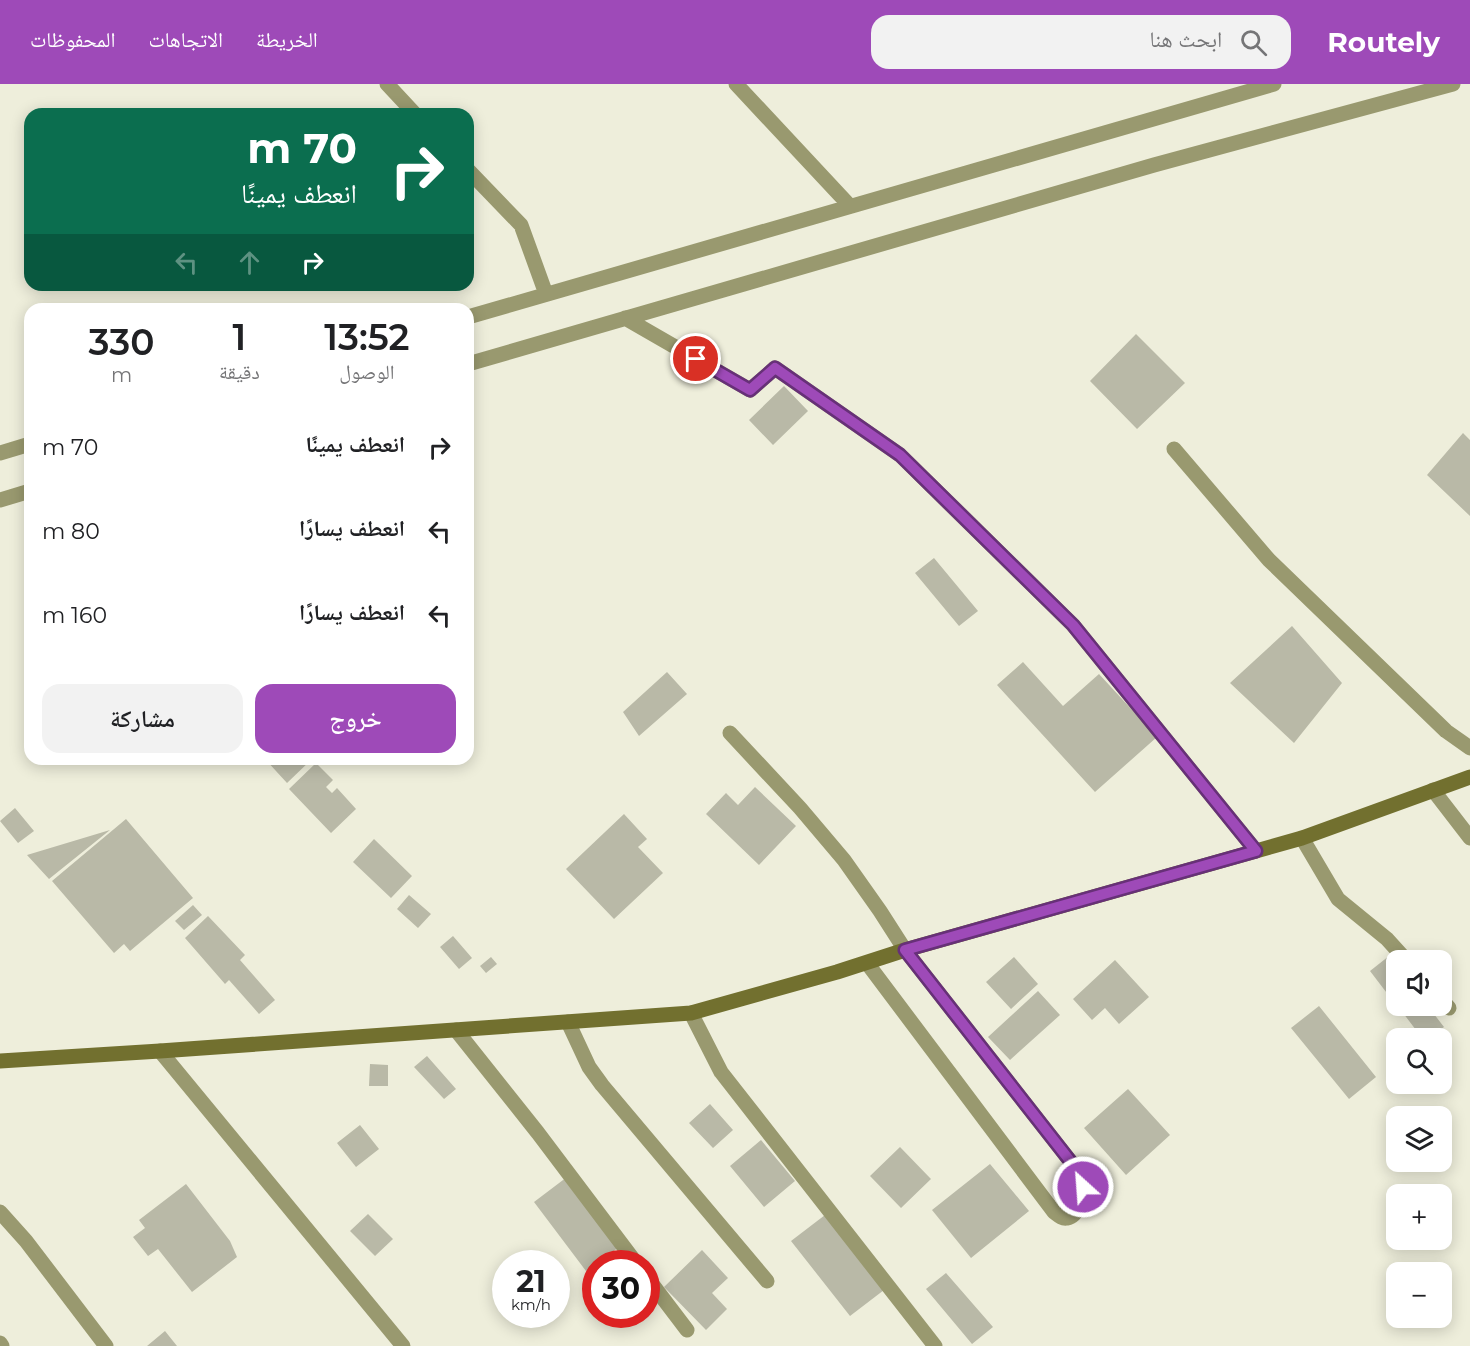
<!DOCTYPE html>
<html lang="ar">
<meta charset="utf-8">
<style>
:root{--surface:#fff;--page:#f2f2f2;--text:#202124;--muted:#757577;--accent:#9e4ab8}
body{margin:0;font-family:Montserrat,"Noto Naskh Arabic",sans-serif;background:var(--page);color:var(--text);direction:rtl;height:100vh;display:flex;flex-direction:column;font-size:22px;white-space:nowrap}
*{box-sizing:border-box;margin:0}
p{font-size:20px;color:var(--muted)}
.icon{flex:none;width:33px;height:33px;fill:none;stroke:currentColor;stroke-width:2;stroke-linecap:round;stroke-linejoin:round}
.map{position:relative;flex:1;overflow:hidden;direction:ltr}
.details{position:absolute;left:24px;top:219px;width:450px;height:462px;display:flex;flex-direction:column;background:var(--surface);border-radius:18px;box-shadow:0 3px 15px #0003;direction:rtl}
.details>*{flex:none}
.hud{position:absolute;left:24px;top:24px;width:450px;height:183px;border-radius:18px;box-shadow:0 3px 15px #0003;direction:rtl;background:#0b6e4f;color:#fff;overflow:hidden}
.buttons{position:absolute;left:1386px;top:866px;display:grid;gap:12px}
.buttons a{display:grid;place-items:center;width:66px;height:66px;border-radius:12px;background:var(--surface);box-shadow:0 3px 15px #0003;font-size:30px}
.speed{position:absolute;left:492px;top:1166px;display:flex;gap:12px;font-size:30px;font-weight:700;text-align:center}
.speed>*{display:grid;place-content:center;width:78px;height:78px;border-radius:50%;background:var(--surface);box-shadow:0 3px 15px #0003;line-height:1}
.speed small{font-size:15px;font-weight:400}
.speed .limit{border:9px solid #d22;background:#fff;color:#111}
.pin{position:absolute;display:grid;place-items:center;width:51px;height:51px;color:#fff;margin:-26px;border:3px solid #fff;border-radius:50%;box-shadow:0 2px 6px #0007}
.me{position:absolute;width:66px;margin:-33px;rotate:334deg;stroke-linejoin:round;filter:drop-shadow(0 0 4px #0008)}
.turn{display:flex;align-items:center;gap:21px;height:126px;padding:0 18px;font-size:27px}
.turn .icon{width:78px;height:78px;stroke-width:2.5}
.turn b{display:block;font-size:42px;line-height:51px}
.lanes{display:flex;align-items:center;height:57px;padding:0 18px;background:#0003;justify-content:center;gap:30px;direction:ltr}
.lanes .off{opacity:.35}
.eta{display:flex;justify-content:space-evenly;align-items:center;height:102px;text-align:center}
.eta b{font-size:36px;font-weight:600;line-height:42px}
.primary-button{display:flex;gap:12px;margin-top:auto;padding:12px 18px}
.primary-button a{flex:1;height:69px;border-radius:18px;background:var(--accent);color:#fff;font-size:24px;font-weight:600;line-height:69px;text-align:center}
.primary-button a+a{background:var(--page);color:var(--text)}
ul{padding:0;list-style:none}
li{display:flex;align-items:center;gap:18px;height:84px;padding:0 18px}
li div{flex:1}
li b{display:block;font-size:22px}
li em{font-style:normal}
header{display:flex;align-items:center;gap:36px;box-sizing:border-box;height:84px;padding:0 30px;background:var(--accent);color:#fff}
header strong{font-size:28px}
nav{display:flex;gap:33px;margin-inline-start:auto;font-size:21px}
.search{width:420px;height:54px;background:var(--page);display:flex;align-items:center;gap:15px;box-sizing:border-box;padding:0 21px;border-radius:18px;color:var(--muted);font-size:22px}
.map>svg:first-child{display:block}
</style>
<header>
<strong>Routely</strong>
<div class="search"><svg class="icon" aria-label="search" viewBox="0 0 24 24"><circle cx="10" cy="10" r="6"/><path d="M15 15l6 6"/></svg>ابحث هنا</div>
<nav><a>الخريطة</a><a>الاتجاهات</a><a>المحفوظات</a></nav>
</header>
<div class="map">
<svg width="1470" height="1262" viewBox="0 0 1470 1262">
<rect width="100%" height="100%" fill="#eeeedb"/>
<!-- building -->
<path fill="#b9b9a7" d="M 1136,250 L 1185,299 L 1137,345 L 1090,297 Z
M 784,302 L 808,327 L 773,361 L 749,336 Z
M 1463,349 L 1470,356 L 1470,432 L 1427,391 Z
M 934,474 L 978,527 L 959,542 L 915,489 Z
M 1292,542 L 1342,599 L 1294,659 L 1230,599 Z
M 1023,578 L 1063,622 L 1099,590 L 1157,653 L 1095,708 L 997,601 Z
M 667,588 L 687,610 L 639,652 L 623,628 Z
M 265,675 L 312,675 L 287,699 Z
M 316,679 L 333,696 L 326,703 L 332,709 L 337,704 L 356,725 L 331,749 L 289,705 Z
M 755,703 L 796,742 L 759,781 L 706,730 L 726,709 L 738,721 Z
M 15,724 L 34,747 L 18,759 L 0,737 Z
M 624,730 L 647,755 L 638,763 L 663,789 L 614,835 L 566,785 Z
M 126,735 L 193,814 L 130,867 L 124,860 L 114,869 L 52,797 Z
M 110,746 L 49,795 L 27,771 Z
M 374,755 L 412,792 L 391,814 L 353,778 Z
M 409,811 L 431,830 L 418,844 L 397,825 Z
M 193,821 L 202,831 L 184,846 L 175,837 Z
M 208,832 L 245,871 L 240,876 L 275,916 L 259,930 L 229,896 L 225,900 L 185,854 Z
M 453,852 L 472,874 L 459,885 L 440,863 Z
M 1389,872 L 1396,881 L 1396,921 L 1370,887 Z
M 491,873 L 497,880 L 486,889 L 480,882 Z
M 1014,873 L 1038,900 L 1011,925 L 986,898 Z
M 1115,876 L 1149,913 L 1119,940 L 1105,924 L 1092,936 L 1073,915 Z
M 1038,907 L 1060,931 L 1010,976 L 988,953 Z
M 1397,921 L 1427,921 L 1444,943 L 1430,954 L 1422,954 Z
M 1319,922 L 1376,993 L 1349,1015 L 1291,944 Z
M 427,972 L 456,1005 L 444,1015 L 414,983 Z
M 370,980 L 388,981 L 388,1002 L 369,1002 Z
M 1128,1005 L 1170,1051 L 1126,1091 L 1084,1044 Z
M 710,1020 L 733,1046 L 713,1064 L 689,1039 Z
M 360,1041 L 379,1065 L 356,1083 L 337,1059 Z
M 761,1056 L 795,1097 L 764,1123 L 730,1082 Z
M 900,1063 L 931,1095 L 901,1124 L 870,1092 Z
M 990,1080 L 1029,1127 L 971,1174 L 932,1126 Z
M 567,1093 L 619,1163 L 598,1179 L 596,1179 L 596,1181 L 586,1187 L 534,1118 Z
M 186,1100 L 230,1157 L 237,1173 L 192,1208 L 158,1165 L 148,1172 L 133,1153 L 145,1144 L 139,1136 Z
M 368,1130 L 393,1155 L 375,1172 L 350,1147 Z
M 825,1131 L 884,1206 L 850,1232 L 791,1157 Z
M 702,1166 L 728,1194 L 712,1209 L 727,1225 L 706,1246 L 664,1203 Z
M 946,1189 L 993,1243 L 972,1260 L 926,1205 Z
M 165,1247 L 177,1262 L 147,1262 Z"/>
<g fill="none" stroke-linecap="round" stroke-linejoin="round">
<!-- minor -->
<path stroke="#99996f" stroke-width="15" d="M 387,0 L 415,30
M 736,0 L 850,122
M 468,86 L 521,141 L 546,210
M 468,233 L 1274,0
M 625,234 L 750,306 L 775,284 L 900,371 L 1073,541 L 1256,767
M 468,280 L 1154,81 L 1453,0
M 1174,365 L 1269,476 L 1446,647 L 1470,664
M 0,369 L 30,360
M 0,416 L 30,407
M 730,649 L 800,724 L 844,776 L 880,827 L 905,866 L 1078,1087 C 1080,1092 1082,1096 1083,1101 C 1084,1111 1079,1132 1067,1134 C 1062,1135 1058,1131 1054,1128 L 867,879
M 1433,706 L 1470,754
M 1302,754 L 1338,815 L 1387,855 L 1406,876
M 1442,916 L 1449,924
M 691,929 L 721,988 L 935,1262
M 568,938 L 589,983 L 602,1001 L 767,1197
M 456,946 L 538,1049 L 636,1179
M 160,967 L 403,1262
M 0,1128 L 26,1157 L 106,1262
M 646,1192 L 687,1246
M 0,1259 L 2,1262"/>
<!-- secondary -->
<path stroke="#72702f" stroke-width="15" d="M 0,977 L 160,967 L 691,929 L 837,888 L 905,866 L 1302,754 L 1470,693"/>
</g>
<g fill="none" stroke-linecap="round" stroke-linejoin="round">
<defs>
<path id="route" d="M 696,275 L 750,306 L 775,284 L 900,371 L 1073,541 L 1256,767 L 905,866 L 1078,1087 L 1083,1098 L 1083,1103"/>
</defs>
<!-- route casing -->
<use href="#route" stroke="#673078" stroke-width="15"/>
<!-- route -->
<use href="#route" stroke="#9e4ab8" stroke-width="10"/>
</g>
</svg>
<div class="buttons">
<a><svg class="icon" aria-label="sound" viewBox="0 0 24 24"><path d="M4 9h4l5-4v14l-5-4H4zM17 9q2 3 0 6"/></svg></a>
<a><svg class="icon" aria-label="search" viewBox="0 0 24 24"><circle cx="10" cy="10" r="6"/><path d="M15 15l6 6"/></svg></a>
<a><svg class="icon" aria-label="layers" viewBox="0 0 24 24"><path d="M12 4l9 5-9 5-9-5zM3 14l9 5 9-5"/></svg></a>
<a>+</a>
<a>−</a>
</div>
<div class="speed"><div>21<small>km/h</small></div><div class="limit">30</div></div>
<div class="pin" style="left:696px;top:275px;background:#d93025"><svg class="icon" aria-label="arrive" viewBox="0 0 24 24"><path d="M6 21V4h12l-3 4 3 4H6"/></svg></div>
<svg class="me" style="left:1083px;top:1103px" viewBox="-20 -20 40 40"><circle r="17" fill="#9e4ab8" stroke="#fff" stroke-width="3"/><path d="M0-11L8 9 0 5-8 9z" fill="#fff"/></svg>
<div class="hud">
<div class="turn"><svg class="icon" aria-label="right" viewBox="0 0 24 24"><path d="M7 20v-9h11M14 6l5 5-5 5"/></svg><div><b>70 m</b>انعطف يمينًا</div></div>
<div class="lanes"><svg class="icon off" aria-label="left" viewBox="0 0 24 24"><path d="M17 20v-9H6M10 6l-5 5 5 5"/></svg><svg class="icon off" aria-label="ahead" viewBox="0 0 24 24"><path d="M12 20V5M6 11l6-6 6 6"/></svg><svg class="icon" aria-label="right" viewBox="0 0 24 24"><path d="M7 20v-9h11M14 6l5 5-5 5"/></svg></div>
</div>
<section class="details">
<div class="eta">
<div><b>13:52</b><p>الوصول</p></div>
<div><b>1</b><p>دقيقة</p></div>
<div><b>330</b><p>m</p></div>
</div>
<ul>
<li><svg class="icon" aria-label="right" viewBox="0 0 24 24"><path d="M7 20v-9h11M14 6l5 5-5 5"/></svg><div><b>انعطف يمينًا</b></div><em>70 m</em></li>
<li><svg class="icon" aria-label="left" viewBox="0 0 24 24"><path d="M17 20v-9H6M10 6l-5 5 5 5"/></svg><div><b>انعطف يسارًا</b></div><em>80 m</em></li>
<li><svg class="icon" aria-label="left" viewBox="0 0 24 24"><path d="M17 20v-9H6M10 6l-5 5 5 5"/></svg><div><b>انعطف يسارًا</b></div><em>160 m</em></li>
</ul>
<div class="primary-button"><a>خروج</a><a>مشاركة</a></div>
</section>
</div>
